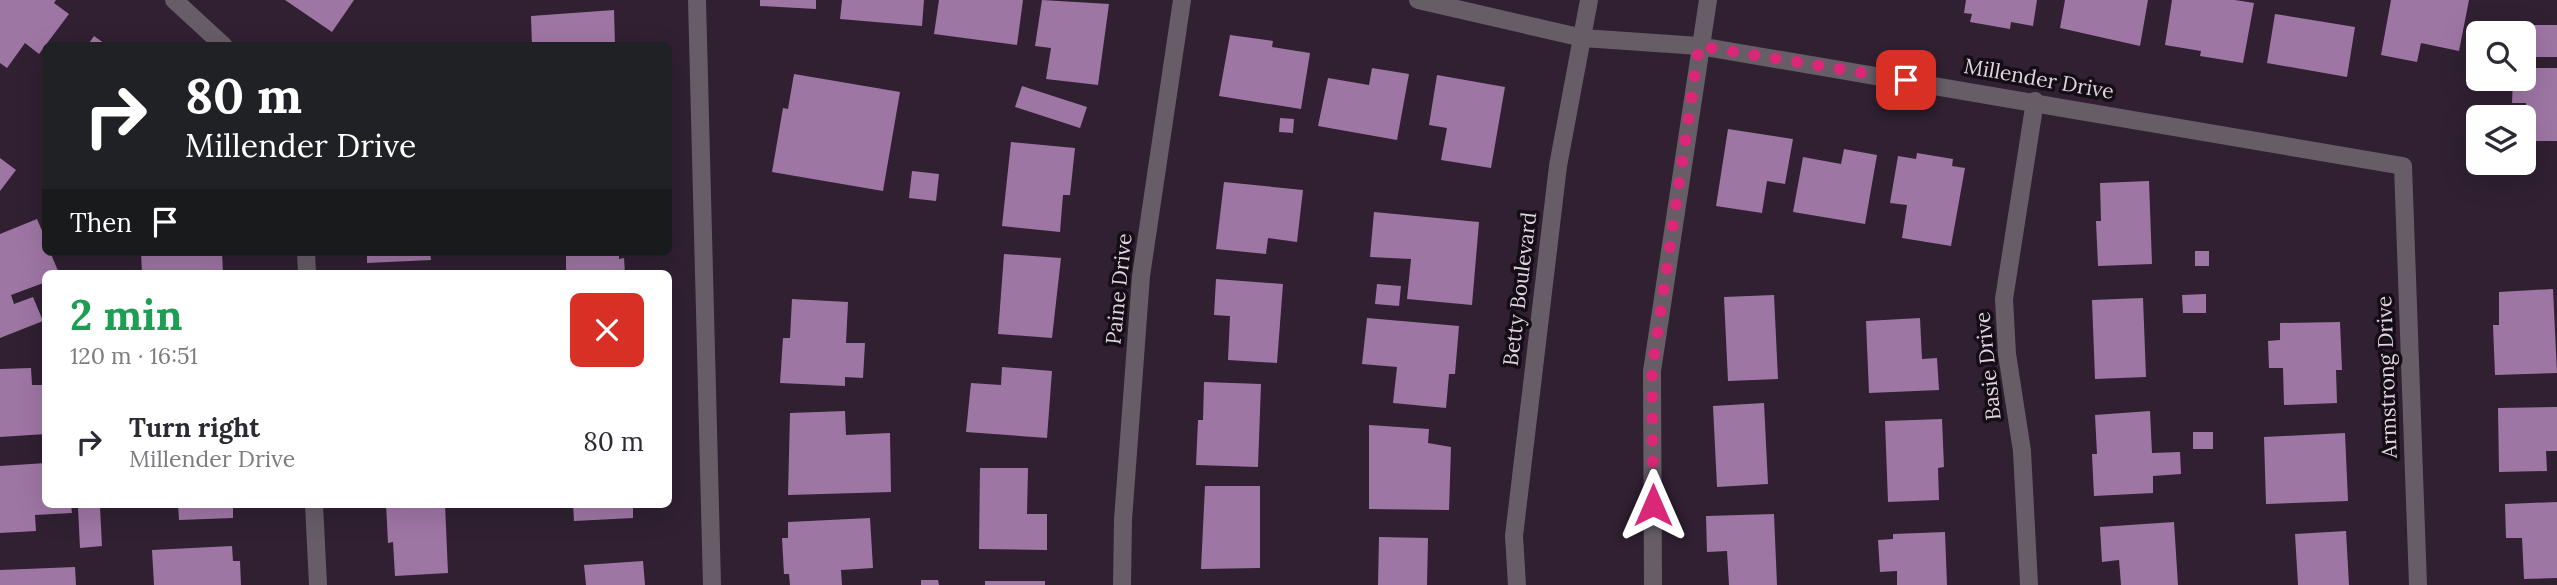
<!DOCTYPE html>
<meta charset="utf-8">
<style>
:root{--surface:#fff;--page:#f2f2f3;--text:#2b2b33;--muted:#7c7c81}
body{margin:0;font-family:Lora,serif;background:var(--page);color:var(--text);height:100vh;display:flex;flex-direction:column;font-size:26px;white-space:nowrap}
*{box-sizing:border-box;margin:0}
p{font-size:23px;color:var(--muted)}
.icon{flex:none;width:38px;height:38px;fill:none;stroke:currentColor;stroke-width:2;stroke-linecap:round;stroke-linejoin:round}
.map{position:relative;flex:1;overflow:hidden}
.sheet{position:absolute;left:42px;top:270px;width:630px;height:238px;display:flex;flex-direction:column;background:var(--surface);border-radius:10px;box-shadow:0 7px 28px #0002}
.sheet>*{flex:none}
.guide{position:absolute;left:42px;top:42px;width:630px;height:214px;border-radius:10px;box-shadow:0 7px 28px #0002;background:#202124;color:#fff;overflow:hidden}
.fabs{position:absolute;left:2466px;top:21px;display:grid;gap:14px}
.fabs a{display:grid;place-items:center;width:70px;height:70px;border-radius:10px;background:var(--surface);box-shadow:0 7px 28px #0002;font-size:35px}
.pin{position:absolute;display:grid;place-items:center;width:60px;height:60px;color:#fff;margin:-30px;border-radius:14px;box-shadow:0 4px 10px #0006}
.me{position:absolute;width:77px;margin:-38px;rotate:0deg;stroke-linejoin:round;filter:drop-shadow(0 0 5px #0008)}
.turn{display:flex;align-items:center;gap:24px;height:147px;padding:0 28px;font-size:32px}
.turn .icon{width:91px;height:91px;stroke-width:2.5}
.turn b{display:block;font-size:49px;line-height:60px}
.then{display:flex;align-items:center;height:66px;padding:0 28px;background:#0003;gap:14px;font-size:26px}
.round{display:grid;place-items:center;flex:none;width:74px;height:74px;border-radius:10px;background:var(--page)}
.overview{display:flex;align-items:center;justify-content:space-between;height:119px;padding:0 28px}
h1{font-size:42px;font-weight:700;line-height:52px;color:#1e9e55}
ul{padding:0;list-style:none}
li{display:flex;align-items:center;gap:21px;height:105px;padding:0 28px}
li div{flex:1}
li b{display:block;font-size:26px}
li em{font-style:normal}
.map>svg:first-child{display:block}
</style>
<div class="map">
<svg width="2557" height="585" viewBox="0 0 2557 585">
<rect width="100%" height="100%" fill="#302032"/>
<!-- building -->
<path fill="#9e76a4" d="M 0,0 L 56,0 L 54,3 L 69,14 L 39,54 L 25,43 L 7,68 L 0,63 Z
M 285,0 L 354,0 L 332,32 Z
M 760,0 L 816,0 L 816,9 L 760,6 Z
M 842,0 L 924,0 L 922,26 L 840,19 Z
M 939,0 L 1023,0 L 1017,45 L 934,34 Z
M 1042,0 L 1109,4 L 1098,85 L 1046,79 L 1051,48 L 1035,46 Z
M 1966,0 L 2037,0 L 2033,26 L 2011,22 L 2010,29 L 1970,22 L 1972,14 L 1964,13 Z
M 2065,0 L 2148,0 L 2140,46 L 2060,28 Z
M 2172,0 L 2235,0 L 2254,3 L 2243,63 L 2200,56 L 2201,51 L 2165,45 Z
M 2391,0 L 2469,0 L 2459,51 L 2421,43 L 2417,62 L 2381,55 Z
M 614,10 L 615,46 L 532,46 L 531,16 Z
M 2275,14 L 2355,27 L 2347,77 L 2267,63 Z
M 2525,25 L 2557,25 L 2557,57 L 2524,57 Z
M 1230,35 L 1273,41 L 1272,47 L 1310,53 L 1301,109 L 1219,96 Z
M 94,36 L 108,46 L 87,46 Z
M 1372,68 L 1409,74 L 1397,140 L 1318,126 L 1328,78 L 1369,85 Z
M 2524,68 L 2557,68 L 2557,141 L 2526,141 L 2526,103 L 2512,103 L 2513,79 L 2524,79 Z
M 794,74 L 900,92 L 883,191 L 772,172 L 783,108 L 788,109 Z
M 1437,75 L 1505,87 L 1491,168 L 1441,160 L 1447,128 L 1429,125 Z
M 1022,86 L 1087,107 L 1080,128 L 1015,107 Z
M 1280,118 L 1294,119 L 1293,133 L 1279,132 Z
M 1728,129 L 1793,139 L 1785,184 L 1767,181 L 1762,213 L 1716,206 Z
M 1011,142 L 1075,148 L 1070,195 L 1063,195 L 1060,232 L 1002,226 Z
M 1844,149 L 1877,155 L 1865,224 L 1793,212 L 1803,157 L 1841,164 Z
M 1917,153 L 1953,159 L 1952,166 L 1965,168 L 1951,246 L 1902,238 L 1907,205 L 1890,203 L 1898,156 L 1916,159 Z
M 0,158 L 16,170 L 0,191 Z
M 912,171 L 939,174 L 936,201 L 909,198 Z
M 2149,181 L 2152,264 L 2098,266 L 2096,221 L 2101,221 L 2100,183 Z
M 1224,182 L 1303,190 L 1297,242 L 1268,238 L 1266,254 L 1216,249 Z
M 1374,212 L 1479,222 L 1472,305 L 1407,299 L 1411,259 L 1370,257 Z
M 37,219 L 46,240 L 46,252 L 50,252 L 59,273 L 46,273 L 46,282 L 11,295 L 14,304 L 33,297 L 43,321 L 0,338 L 0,234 Z
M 2195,251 L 2209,251 L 2209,266 L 2195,266 Z
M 141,252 L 222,252 L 223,273 L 142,273 Z
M 367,252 L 430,252 L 431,260 L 367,263 Z
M 566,252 L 619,252 L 619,259 L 624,258 L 625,273 L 566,273 Z
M 1004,254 L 1061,258 L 1052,338 L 998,334 Z
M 1216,279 L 1283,284 L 1277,363 L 1228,360 L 1230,316 L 1214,315 Z
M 1377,284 L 1401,286 L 1399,306 L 1375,304 Z
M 2553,289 L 2557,373 L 2495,375 L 2493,325 L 2499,325 L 2499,292 Z
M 2206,294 L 2206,313 L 2183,313 L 2182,295 Z
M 1774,295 L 1778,379 L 1728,381 L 1724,297 Z
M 2143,298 L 2146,377 L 2095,379 L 2092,300 Z
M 792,299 L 848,302 L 846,343 L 865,343 L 863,378 L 845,377 L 845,386 L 780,383 L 783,338 L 790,338 Z
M 1367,318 L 1459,326 L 1455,374 L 1449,374 L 1446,408 L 1393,403 L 1397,367 L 1362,364 Z
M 1920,318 L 1922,359 L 1937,358 L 1939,390 L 1869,393 L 1866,321 Z
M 2340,322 L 2342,370 L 2336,370 L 2337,403 L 2284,405 L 2283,368 L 2269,368 L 2268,341 L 2280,340 L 2280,323 Z
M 1002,367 L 1052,371 L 1047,438 L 966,432 L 971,383 L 1001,385 Z
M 31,368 L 32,385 L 46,385 L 46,434 L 0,437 L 0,369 Z
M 1204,382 L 1261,384 L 1258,467 L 1196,465 L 1198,420 L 1203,420 Z
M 1764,403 L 1768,484 L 1717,487 L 1713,406 Z
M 2557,407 L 2557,451 L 2546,451 L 2547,471 L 2499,472 L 2498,408 Z
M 845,411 L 846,435 L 890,433 L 891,492 L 788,495 L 790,413 Z
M 2150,411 L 2152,453 L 2180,452 L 2181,474 L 2153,476 L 2153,493 L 2094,496 L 2092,454 L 2097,454 L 2095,415 Z
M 1942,419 L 1944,467 L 1938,468 L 1939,500 L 1888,502 L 1885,421 Z
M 1369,425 L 1429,429 L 1428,443 L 1451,447 L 1449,510 L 1369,509 Z
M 2193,432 L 2213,432 L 2213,449 L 2193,449 Z
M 2345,433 L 2348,501 L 2266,504 L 2264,437 Z
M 46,463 L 46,504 L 71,504 L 72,513 L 35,515 L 36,531 L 0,533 L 0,466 Z
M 980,468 L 1028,468 L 1027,514 L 1047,514 L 1047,550 L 979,549 Z
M 1205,486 L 1260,486 L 1260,568 L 1201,569 Z
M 2557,502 L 2557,578 L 2524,579 L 2522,538 L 2506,538 L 2505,504 Z
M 178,504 L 233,504 L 233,518 L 179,520 Z
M 386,504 L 445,504 L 448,573 L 395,576 L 393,542 L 388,543 Z
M 573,504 L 633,504 L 633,518 L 574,521 Z
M 100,507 L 102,546 L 80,548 L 78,508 Z
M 1774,514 L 1777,585 L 1729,585 L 1727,551 L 1707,552 L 1706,516 Z
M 870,518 L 873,568 L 841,570 L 842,585 L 790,585 L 789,574 L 784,574 L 782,538 L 788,538 L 788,522 Z
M 2174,522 L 2178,585 L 2121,585 L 2119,560 L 2102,562 L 2100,527 Z
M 2346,531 L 2349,585 L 2298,585 L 2295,534 Z
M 1945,532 L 1947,585 L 1897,585 L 1897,571 L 1880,572 L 1878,540 L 1893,539 L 1893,534 Z
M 1379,537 L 1428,538 L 1427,585 L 1378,585 Z
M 232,546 L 233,561 L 240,561 L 241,585 L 154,585 L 152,550 Z
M 643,561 L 645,585 L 586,585 L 584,565 Z
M 75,567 L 76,585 L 0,585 L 0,570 Z
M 921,580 L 938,580 L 939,585 L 921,585 Z
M 985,581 L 1045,581 L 1045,585 L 985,585 Z"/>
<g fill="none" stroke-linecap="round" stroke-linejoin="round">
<!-- minor -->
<path stroke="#665d67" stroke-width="18" d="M 174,0 L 224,46
M 697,0 L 712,585
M 1418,0 L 1583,38 L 1699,46 L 2403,166 L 2418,585
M 306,252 L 307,273
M 314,504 L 318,585
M 1122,585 L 1123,520 L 1141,276 L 1182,0
M 1517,585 L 1514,536 L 1558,166 L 1589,0
M 1653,585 L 1652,371 L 1708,0
M 2029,585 L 2022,451 L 2007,354 L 2004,299 L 2035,101"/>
</g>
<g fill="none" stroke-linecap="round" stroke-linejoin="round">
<!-- route -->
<path stroke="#db2777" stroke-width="12" stroke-dasharray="0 21.6" d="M 1653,505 L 1652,371 L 1699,46 L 1906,80"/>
</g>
<g text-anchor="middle" stroke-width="7" stroke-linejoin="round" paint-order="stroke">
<!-- street labels -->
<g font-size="21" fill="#dfd4e0" stroke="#140d15">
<text transform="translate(2039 79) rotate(10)" y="7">Millender Drive</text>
<text transform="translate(1119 289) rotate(-84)" y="7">Paine Drive</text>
<text transform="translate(1520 289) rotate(-83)" y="7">Betty Boulevard</text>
<text transform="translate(1988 366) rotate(-96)" y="7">Basie Drive</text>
<text transform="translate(2387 377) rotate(-92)" y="7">Armstrong Drive</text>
</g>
</g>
</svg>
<div class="fabs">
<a><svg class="icon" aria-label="search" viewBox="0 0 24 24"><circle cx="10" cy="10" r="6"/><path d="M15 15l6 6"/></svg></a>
<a><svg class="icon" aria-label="layers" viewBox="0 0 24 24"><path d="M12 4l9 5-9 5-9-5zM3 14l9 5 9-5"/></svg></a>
</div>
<div class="pin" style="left:1906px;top:80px;background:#d93025"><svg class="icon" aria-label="arrive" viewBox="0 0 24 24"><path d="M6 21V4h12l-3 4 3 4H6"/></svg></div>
<svg class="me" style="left:1653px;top:505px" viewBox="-20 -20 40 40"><path d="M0-17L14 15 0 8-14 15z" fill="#db2777" stroke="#fff" stroke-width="4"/></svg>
<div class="guide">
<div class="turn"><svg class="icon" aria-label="right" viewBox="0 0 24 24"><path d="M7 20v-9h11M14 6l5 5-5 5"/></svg><div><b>80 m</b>Millender Drive</div></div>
<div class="then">Then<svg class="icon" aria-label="arrive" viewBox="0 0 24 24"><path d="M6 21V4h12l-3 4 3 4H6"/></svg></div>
</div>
<section class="sheet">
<div class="overview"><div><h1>2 min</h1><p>120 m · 16:51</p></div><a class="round" style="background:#d93025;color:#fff"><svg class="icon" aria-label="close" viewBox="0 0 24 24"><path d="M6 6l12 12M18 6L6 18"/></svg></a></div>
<ul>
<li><svg class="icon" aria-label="right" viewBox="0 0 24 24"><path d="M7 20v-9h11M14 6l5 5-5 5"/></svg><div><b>Turn right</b><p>Millender Drive</p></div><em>80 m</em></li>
</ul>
</section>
</div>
